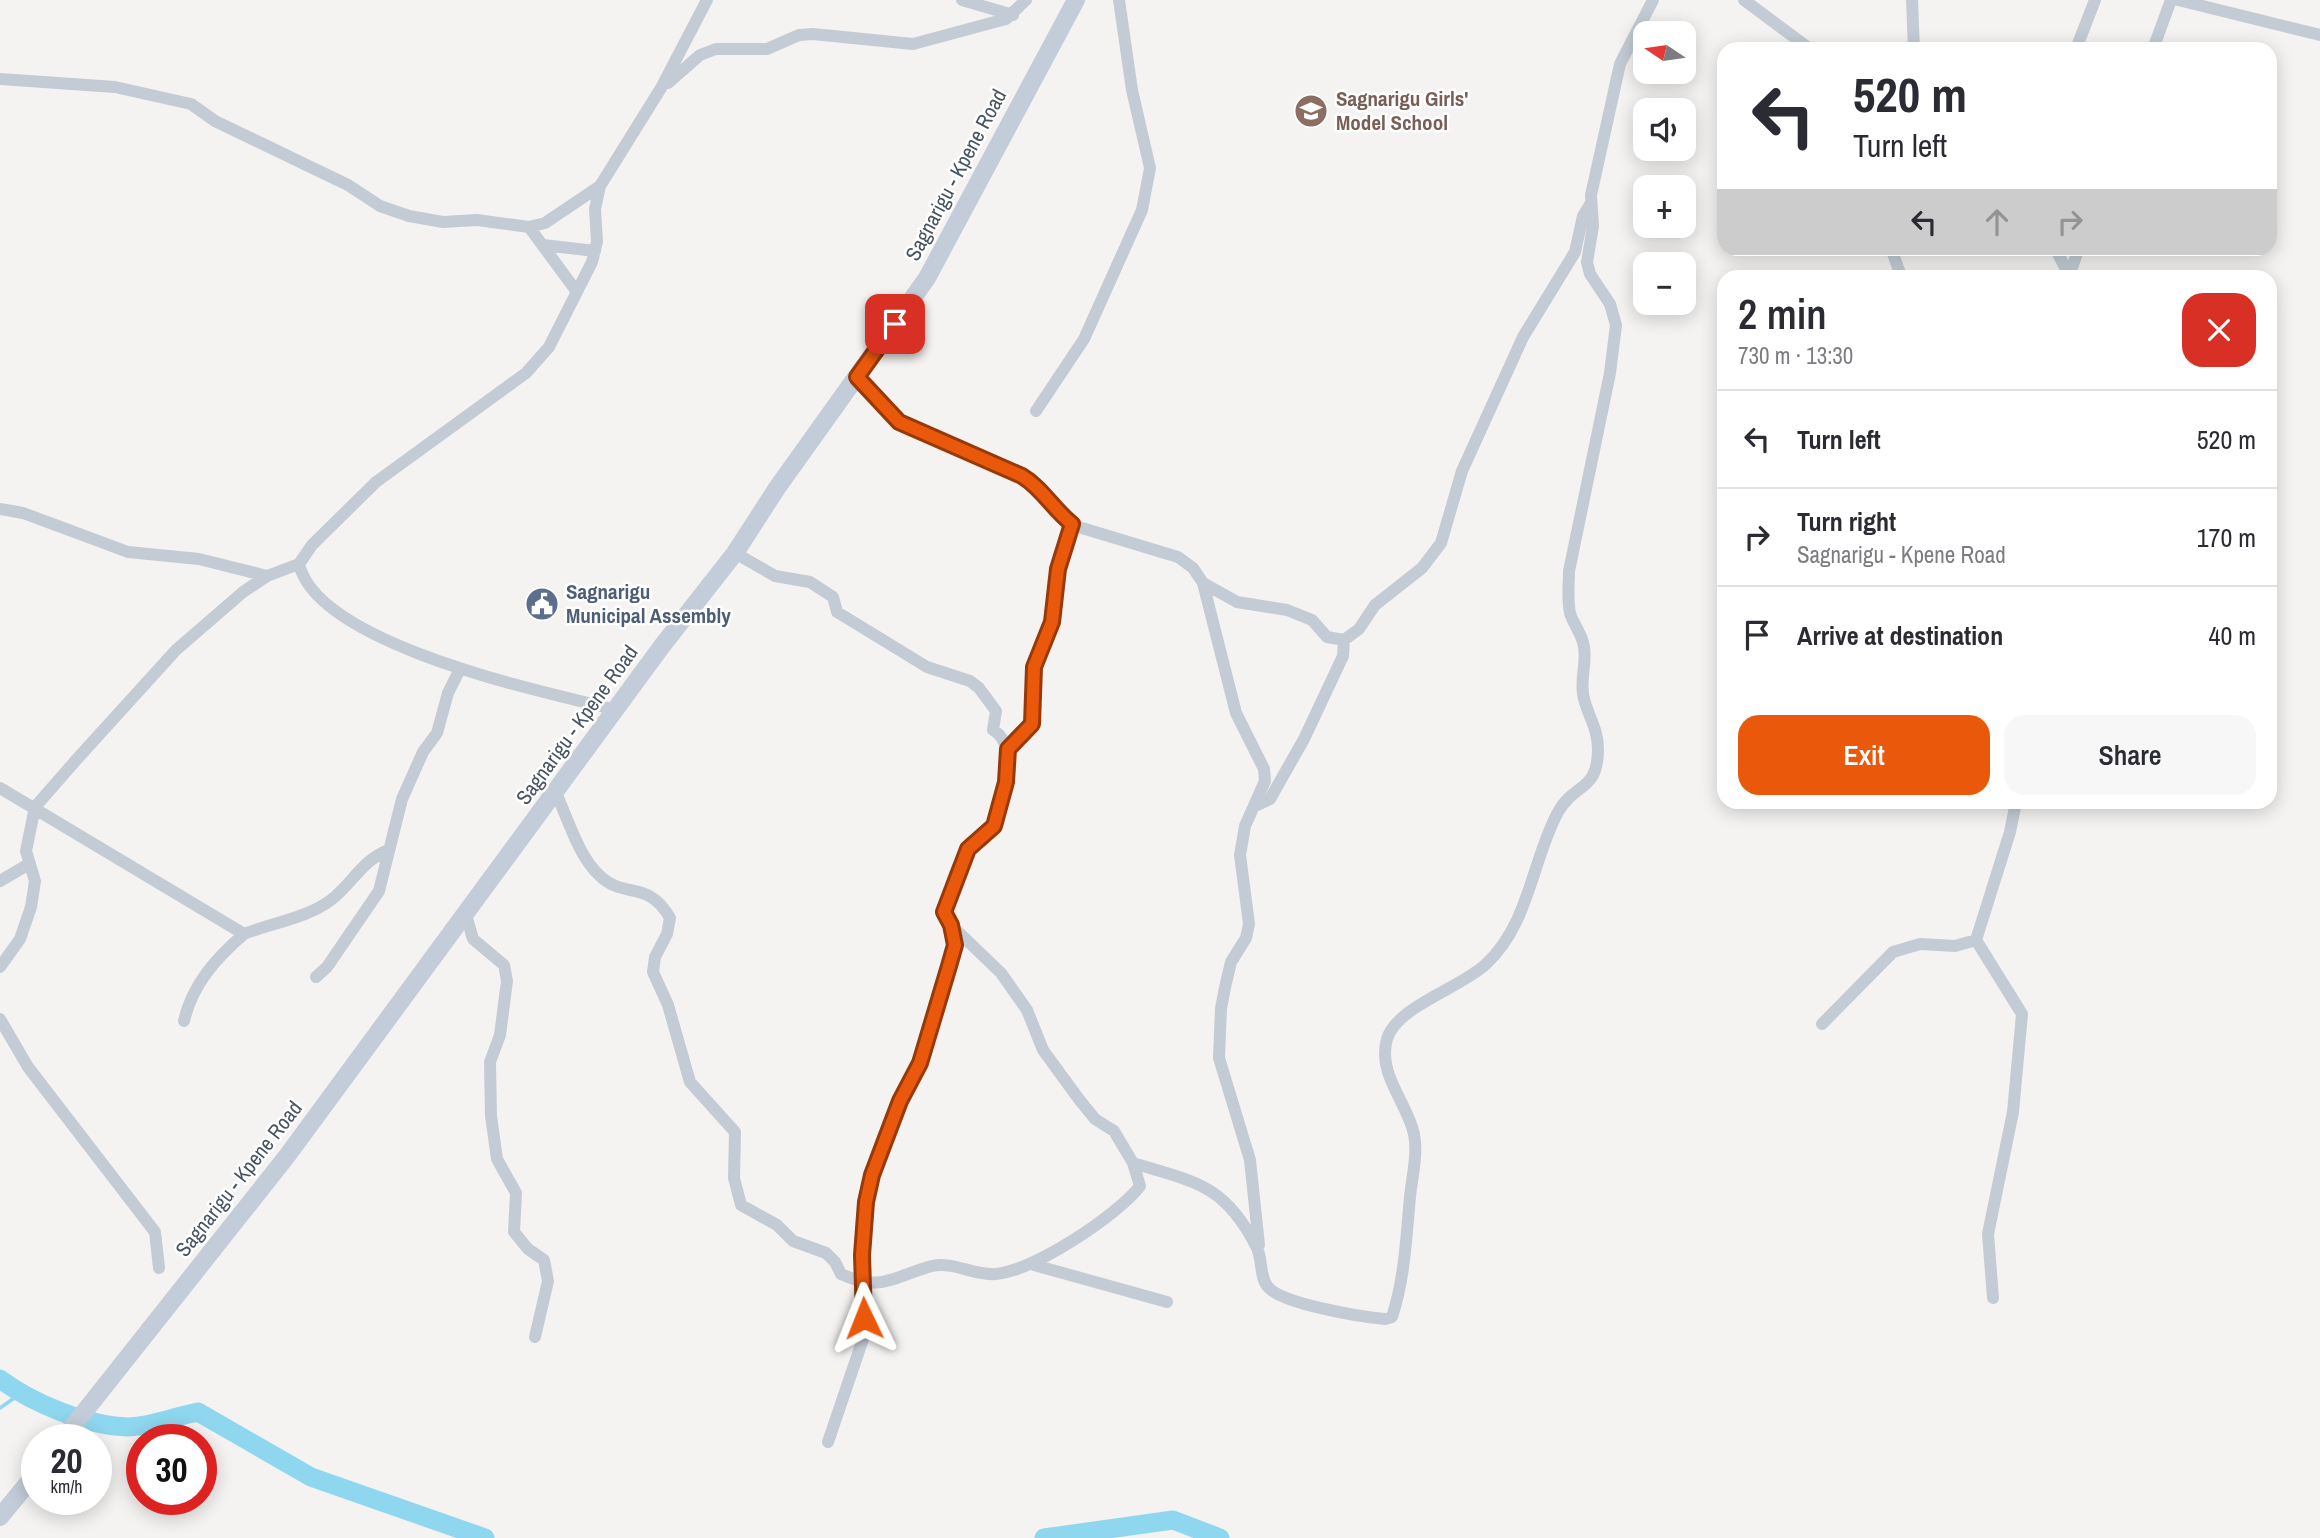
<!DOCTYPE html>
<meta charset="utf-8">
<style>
:root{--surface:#fff;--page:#f7f7f7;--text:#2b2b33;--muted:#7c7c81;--line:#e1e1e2;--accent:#ea580c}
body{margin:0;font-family:"Archivo Narrow",sans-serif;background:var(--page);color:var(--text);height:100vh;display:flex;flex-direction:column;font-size:26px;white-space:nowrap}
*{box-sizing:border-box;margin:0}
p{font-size:23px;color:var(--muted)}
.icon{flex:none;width:38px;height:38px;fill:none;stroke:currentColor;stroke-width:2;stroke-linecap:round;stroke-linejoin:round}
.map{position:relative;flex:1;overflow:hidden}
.side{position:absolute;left:1717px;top:270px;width:560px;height:539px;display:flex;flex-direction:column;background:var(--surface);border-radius:21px;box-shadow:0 4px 18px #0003}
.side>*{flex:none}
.banner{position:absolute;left:1717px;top:42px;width:560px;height:214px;border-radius:21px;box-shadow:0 4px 18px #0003;background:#fff;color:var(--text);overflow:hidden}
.needle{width:46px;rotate:283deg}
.fabs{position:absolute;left:1633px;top:21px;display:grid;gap:14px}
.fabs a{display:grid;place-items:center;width:63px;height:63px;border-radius:14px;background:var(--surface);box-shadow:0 4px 18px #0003;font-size:35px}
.speed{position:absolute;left:21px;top:1424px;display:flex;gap:14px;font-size:35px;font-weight:700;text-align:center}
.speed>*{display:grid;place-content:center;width:91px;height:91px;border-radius:50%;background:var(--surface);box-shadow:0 4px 18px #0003;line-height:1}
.speed small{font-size:18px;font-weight:400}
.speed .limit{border:10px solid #d22;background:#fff;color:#111}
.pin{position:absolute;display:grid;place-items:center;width:60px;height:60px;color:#fff;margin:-30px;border-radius:14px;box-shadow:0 4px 10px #0006}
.me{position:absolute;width:77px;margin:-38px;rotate:358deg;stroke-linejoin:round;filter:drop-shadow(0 0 5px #0008)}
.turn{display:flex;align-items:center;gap:24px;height:147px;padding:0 21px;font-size:32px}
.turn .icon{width:91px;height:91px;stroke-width:2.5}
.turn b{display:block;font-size:49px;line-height:60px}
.lanes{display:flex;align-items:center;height:66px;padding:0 21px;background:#0003;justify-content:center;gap:35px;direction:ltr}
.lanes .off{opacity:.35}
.round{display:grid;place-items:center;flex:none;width:74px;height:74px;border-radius:21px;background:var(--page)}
.headline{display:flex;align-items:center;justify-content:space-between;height:119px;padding:0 21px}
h1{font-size:42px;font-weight:600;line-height:52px}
.action{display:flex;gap:14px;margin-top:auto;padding:14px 21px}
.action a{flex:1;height:80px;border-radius:21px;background:var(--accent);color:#fff;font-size:28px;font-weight:600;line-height:80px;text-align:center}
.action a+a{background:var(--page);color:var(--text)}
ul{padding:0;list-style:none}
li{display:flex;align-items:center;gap:21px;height:98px;padding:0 21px;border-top:2px solid var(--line)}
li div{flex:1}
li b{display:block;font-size:26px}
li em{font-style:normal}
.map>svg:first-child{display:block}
</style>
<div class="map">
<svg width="2320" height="1538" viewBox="0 0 2320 1538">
<rect width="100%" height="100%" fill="#f5f3f2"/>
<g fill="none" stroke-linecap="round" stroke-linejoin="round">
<!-- stream -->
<path stroke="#8ed7ef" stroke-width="3.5" d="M 0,1408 L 20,1394"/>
<!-- river -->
<path stroke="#8ed7ef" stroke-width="19" d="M 0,1379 C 32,1403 87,1426 128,1427 C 150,1427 176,1416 198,1412 L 311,1477 L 485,1538
M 1044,1538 L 1173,1520 L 1220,1538"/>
<!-- street -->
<path stroke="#c3ccd4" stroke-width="12" d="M 962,0 L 1013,15
M 1744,0 L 1810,49
M 1912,0 L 1914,49
M 2178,0 L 2320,35
M 2076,49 L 2095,0
M 2153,49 L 2171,0
M 0,79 L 115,87 L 191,104 L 215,121 L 348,185 L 380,206 L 409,216 L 443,222 L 477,220 L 529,227 L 545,223 L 600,186
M 668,83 L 700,55 L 716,49 L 767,49 L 799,35 L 813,34 L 913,44 L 1006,19 L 1026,0
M 529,227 L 577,292
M 543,245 L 595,251
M 1891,248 L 1901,276
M 2055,248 L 2069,275
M 2069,276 L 2079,248
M 857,377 L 899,422 L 1022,476 L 1038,486 L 1051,507 L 1072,525 L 1178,557 L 1193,568 L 1203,583 L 1237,602 L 1287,610 L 1312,620 L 1327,637 L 1344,640 L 1359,629 L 1375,605 L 1422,568 L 1441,543 L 1462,471 L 1523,337 L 1575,252 L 1583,216 L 1591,203
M 1036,411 L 1084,339 L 1142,210 L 1150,168 L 1132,90 L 1119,0
M 0,509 L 23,513 L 128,552 L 199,559 L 267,576
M 299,564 C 318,645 544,692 617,710
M 1203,583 L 1236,713 L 1264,769 L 1265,781 L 1245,826 L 1240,855 L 1249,924 L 1246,938 L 1231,962 L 1226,983 L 1221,1008 L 1219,1058 L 1250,1160 L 1259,1245
M 1008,749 L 1032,724 L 1034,667 L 1052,622 L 1058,569 L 1072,525
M 0,788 L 244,934 C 216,958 192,985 184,1021
M 556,793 C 568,819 578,855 599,875 C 624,900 648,879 670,918 L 667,934 L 655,957 L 653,972 L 668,1005 L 690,1082 L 735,1132 L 734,1178 L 741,1205 L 777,1225 L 793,1241 L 826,1253 L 835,1262 L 841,1274 C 882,1293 894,1276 932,1266 C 953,1261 975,1276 996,1274 C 1033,1271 1117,1216 1140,1186 L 1133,1163 L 1114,1131 L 1095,1119 L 1078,1098 L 1043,1050 L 1027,1010 L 1001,973 L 951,925 L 944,911 C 949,892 955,867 967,851 C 974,840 988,836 994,825 C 1005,802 1019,744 993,730 L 996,711 L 979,688 L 970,681 L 927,667 L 837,612 L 833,597 L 810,582 L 775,576 L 735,553
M 1255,806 L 1270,799 L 1304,739 L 1343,656 L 1344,640
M 0,881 L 29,864
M 466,915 L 473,939 L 504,965 L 507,981 L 500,1035 L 490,1062 L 491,1116 L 497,1159 L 516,1193 L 514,1232 L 528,1249 L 544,1260 L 548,1281 L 535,1337
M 244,934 C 272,923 307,918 331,900 C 353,883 362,860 389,850
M 0,967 L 20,939 L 31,907 L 35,881 L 26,851 L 35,807 L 77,759 L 176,650 L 243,592 L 267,576 L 299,564 L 312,545 L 376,482 L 526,373 L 549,347 L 592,262 L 597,242 L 595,209 L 600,186 L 661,88 L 707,0
M 316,977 L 327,967 L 379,891 L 402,799 L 423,752 L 437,733 L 448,693 L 460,669
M 0,1019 L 28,1067 L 155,1232 L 159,1268
M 1822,1024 L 1893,952 L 1920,944 L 1955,946 L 1976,940
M 1133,1163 C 1195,1182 1224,1184 1256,1246 C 1263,1258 1259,1277 1268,1287 C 1282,1304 1362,1317 1385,1319 L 1392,1317 C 1405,1277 1406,1238 1410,1197 C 1412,1176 1418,1155 1414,1134 C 1407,1102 1377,1074 1387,1039 C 1397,1006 1461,988 1486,964 C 1529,925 1532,860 1558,812 C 1575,782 1598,792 1598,749 C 1598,729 1589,718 1584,699 C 1579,682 1587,664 1584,647 C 1583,635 1573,624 1570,613 C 1567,600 1569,584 1569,571 L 1610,373 L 1616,325 L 1610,304 L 1590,274 L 1587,262 L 1593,226 L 1591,195 L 1620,64 L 1653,0
M 1034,1265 L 1167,1302
M 1993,1298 L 1988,1234 L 2013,1112 L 2022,1014 L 1976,940 L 2010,832 L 2016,802
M 828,1442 L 863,1339 L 862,1255 L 866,1202 L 872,1175 L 900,1101 L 920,1063 L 955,945 L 951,925"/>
<!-- secondary -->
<path stroke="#c3cdd9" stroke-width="18" d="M 62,1440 L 287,1156 L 662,646 L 735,553 L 777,488 L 927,278 L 1076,0
M 0,1517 L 37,1472"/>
</g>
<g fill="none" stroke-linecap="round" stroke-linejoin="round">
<defs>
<path id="route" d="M 864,1318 L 862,1255 L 866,1202 L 872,1175 L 900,1101 L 920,1063 L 949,966 L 955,945 L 951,925 L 944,912 L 968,849 L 994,826 L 1006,782 L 1008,749 L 1032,724 L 1034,667 L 1052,622 L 1058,569 L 1072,524 C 1053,509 1042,488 1022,476 L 899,422 L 857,377 L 895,324"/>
</defs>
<!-- route casing -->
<use href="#route" stroke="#983908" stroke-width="18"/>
<!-- route -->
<use href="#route" stroke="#ea580c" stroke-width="12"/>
</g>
<!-- icons -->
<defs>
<symbol id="school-disc" viewBox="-11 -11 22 22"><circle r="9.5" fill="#8d6e63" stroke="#fff"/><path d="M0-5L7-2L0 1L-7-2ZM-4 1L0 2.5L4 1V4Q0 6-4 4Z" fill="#fff"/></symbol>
<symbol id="civic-disc" viewBox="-11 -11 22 22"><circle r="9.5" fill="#5c6f8a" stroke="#fff"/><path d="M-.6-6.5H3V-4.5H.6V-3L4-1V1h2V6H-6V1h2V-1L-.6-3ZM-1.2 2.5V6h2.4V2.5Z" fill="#fff"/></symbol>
</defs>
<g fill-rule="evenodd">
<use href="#school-disc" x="1292" y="92" width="38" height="38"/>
<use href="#civic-disc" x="523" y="585" width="38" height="38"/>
</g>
<g text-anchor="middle" stroke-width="5" stroke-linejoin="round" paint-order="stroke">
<!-- education labels -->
<g font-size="21" font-weight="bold" fill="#785e54" stroke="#fff" text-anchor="start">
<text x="1336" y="106">Sagnarigu Girls'<tspan x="1336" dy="24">Model School</tspan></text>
</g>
<!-- street labels -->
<g font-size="21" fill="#495561" stroke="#fff">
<text transform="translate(956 175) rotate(-62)" y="7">Sagnarigu - Kpene Road</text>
<text transform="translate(577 725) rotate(-54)" y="7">Sagnarigu - Kpene Road</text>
<text transform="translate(239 1179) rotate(-52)" y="7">Sagnarigu - Kpene Road</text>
</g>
<!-- service labels -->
<g font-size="21" font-weight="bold" fill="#4e5e75" stroke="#fff" text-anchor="start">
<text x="566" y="599">Sagnarigu<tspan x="566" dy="24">Municipal Assembly</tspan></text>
</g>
</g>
</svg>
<div class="fabs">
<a><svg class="needle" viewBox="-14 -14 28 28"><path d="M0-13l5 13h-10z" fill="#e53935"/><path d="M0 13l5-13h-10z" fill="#7c7c81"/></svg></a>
<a><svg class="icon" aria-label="sound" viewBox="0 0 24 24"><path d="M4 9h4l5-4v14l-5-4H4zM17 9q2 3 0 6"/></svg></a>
<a>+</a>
<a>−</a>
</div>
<div class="speed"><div>20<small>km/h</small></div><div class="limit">30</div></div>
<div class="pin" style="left:895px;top:324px;background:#d93025"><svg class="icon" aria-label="arrive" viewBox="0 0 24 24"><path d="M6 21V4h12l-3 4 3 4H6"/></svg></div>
<svg class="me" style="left:864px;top:1318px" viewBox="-20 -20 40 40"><path d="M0-17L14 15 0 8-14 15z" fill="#ea580c" stroke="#fff" stroke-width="4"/></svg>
<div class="banner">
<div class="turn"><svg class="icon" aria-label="left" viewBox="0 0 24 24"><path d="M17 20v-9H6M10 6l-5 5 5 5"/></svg><div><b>520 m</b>Turn left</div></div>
<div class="lanes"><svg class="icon" aria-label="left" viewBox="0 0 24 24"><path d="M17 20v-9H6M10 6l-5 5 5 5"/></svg><svg class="icon off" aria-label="ahead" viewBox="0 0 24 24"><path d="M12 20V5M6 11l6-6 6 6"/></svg><svg class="icon off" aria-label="right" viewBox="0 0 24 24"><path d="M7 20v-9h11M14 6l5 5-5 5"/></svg></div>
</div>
<section class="side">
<div class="headline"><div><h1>2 min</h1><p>730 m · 13:30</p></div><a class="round" style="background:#d93025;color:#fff"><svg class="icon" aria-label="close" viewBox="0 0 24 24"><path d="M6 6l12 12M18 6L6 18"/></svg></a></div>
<ul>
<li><svg class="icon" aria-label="left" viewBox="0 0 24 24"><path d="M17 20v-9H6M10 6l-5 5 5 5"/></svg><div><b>Turn left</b></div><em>520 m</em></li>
<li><svg class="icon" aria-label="right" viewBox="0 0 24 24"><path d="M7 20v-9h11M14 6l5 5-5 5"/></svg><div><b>Turn right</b><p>Sagnarigu - Kpene Road</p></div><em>170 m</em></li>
<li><svg class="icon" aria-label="arrive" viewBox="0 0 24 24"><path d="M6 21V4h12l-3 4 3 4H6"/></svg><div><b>Arrive at destination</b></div><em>40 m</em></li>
</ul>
<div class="action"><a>Exit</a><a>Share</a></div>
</section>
</div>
